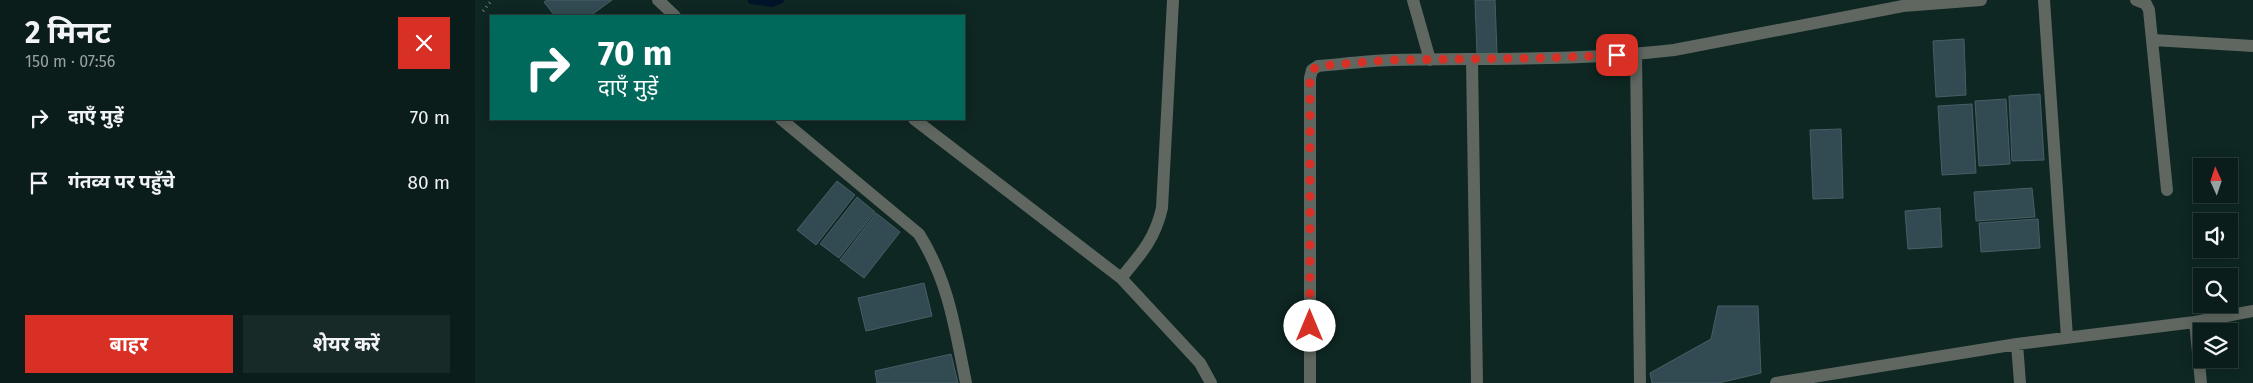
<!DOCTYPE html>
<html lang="hi">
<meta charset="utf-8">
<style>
:root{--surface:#0a1d1a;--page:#182a27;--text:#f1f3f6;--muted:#99a2a2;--line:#2a3b39;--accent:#d93025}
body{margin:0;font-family:"Fira Sans","Noto Sans Devanagari",sans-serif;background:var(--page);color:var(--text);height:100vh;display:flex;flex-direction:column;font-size:19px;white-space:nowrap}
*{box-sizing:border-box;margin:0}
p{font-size:16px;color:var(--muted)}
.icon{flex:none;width:28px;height:28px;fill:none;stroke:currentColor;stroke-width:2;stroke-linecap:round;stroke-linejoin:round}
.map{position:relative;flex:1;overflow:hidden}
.side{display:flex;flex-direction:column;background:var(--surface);width:475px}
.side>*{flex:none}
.hud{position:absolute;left:15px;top:15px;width:475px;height:105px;border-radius:0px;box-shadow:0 2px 12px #0003,0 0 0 1px var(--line);background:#00695c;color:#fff;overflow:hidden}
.needle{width:32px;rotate:357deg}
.tools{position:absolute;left:1718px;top:158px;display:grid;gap:10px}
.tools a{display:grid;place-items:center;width:45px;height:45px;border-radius:0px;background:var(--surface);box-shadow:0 2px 12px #0003,0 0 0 1px var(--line);font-size:25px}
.pin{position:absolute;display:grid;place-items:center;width:42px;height:42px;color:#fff;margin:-21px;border-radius:10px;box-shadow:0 2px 8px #0006}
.me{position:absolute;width:55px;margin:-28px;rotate:0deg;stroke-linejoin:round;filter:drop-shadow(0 0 4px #0008)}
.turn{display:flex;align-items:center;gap:18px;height:105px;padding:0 25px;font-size:22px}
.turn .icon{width:65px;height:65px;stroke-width:2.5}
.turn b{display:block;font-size:35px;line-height:42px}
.round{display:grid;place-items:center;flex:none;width:52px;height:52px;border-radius:0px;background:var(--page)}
.head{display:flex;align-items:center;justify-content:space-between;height:85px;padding:0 25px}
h1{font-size:30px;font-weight:700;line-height:38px}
.cta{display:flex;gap:10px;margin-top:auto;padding:10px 25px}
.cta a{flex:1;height:58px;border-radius:0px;background:var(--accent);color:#fff;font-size:20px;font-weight:700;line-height:58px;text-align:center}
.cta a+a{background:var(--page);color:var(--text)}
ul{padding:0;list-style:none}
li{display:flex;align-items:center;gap:15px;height:65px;padding:0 25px}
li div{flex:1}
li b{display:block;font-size:19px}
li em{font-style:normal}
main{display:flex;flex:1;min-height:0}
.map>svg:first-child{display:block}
</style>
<main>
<section class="side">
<div class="head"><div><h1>2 मिनट</h1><p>150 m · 07:56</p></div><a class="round" style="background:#d93025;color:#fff"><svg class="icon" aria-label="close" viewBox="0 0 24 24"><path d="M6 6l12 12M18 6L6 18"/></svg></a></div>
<ul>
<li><svg class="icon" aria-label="right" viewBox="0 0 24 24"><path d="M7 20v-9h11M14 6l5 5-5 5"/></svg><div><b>दाएँ मुड़ें</b></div><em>70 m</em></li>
<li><svg class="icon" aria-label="arrive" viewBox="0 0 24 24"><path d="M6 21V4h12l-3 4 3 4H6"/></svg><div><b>गंतव्य पर पहुँचे</b></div><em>80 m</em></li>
</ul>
<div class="cta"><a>बाहर</a><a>शेयर करें</a></div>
</section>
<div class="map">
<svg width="1778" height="383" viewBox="0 0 1778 383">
<rect width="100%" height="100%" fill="#0e2723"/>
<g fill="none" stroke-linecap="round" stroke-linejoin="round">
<!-- stream -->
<path stroke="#001429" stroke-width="8" d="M 277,0 L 297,3 L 305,0"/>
</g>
<!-- building -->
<path fill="#324a51" stroke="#465f66" d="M 72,0 L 137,0 L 115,16 L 80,16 L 69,2 Z
M 1000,0 L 1020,0 L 1022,53 L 1002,54 Z
M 1489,39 L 1491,95 L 1461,97 L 1458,41 Z
M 1565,94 L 1569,160 L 1537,161 L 1534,96 Z
M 1531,99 L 1535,164 L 1504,166 L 1500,101 Z
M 1497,104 L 1501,173 L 1467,175 L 1463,106 Z
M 1366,129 L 1368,198 L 1338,199 L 1335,130 Z
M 362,181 L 380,195 L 341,245 L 322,230 Z
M 1557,188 L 1560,217 L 1501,221 L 1499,192 Z
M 382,197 L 400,212 L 364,258 L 345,244 Z
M 1465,208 L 1467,247 L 1433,249 L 1430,211 Z
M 401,213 L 425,232 L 389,278 L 365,260 Z
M 1563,219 L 1565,248 L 1506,252 L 1504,223 Z
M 449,283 L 457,316 L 391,331 L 383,298 Z
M 1243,306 L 1283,306 L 1286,373 L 1244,383 L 1177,383 L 1175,373 L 1236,339 Z
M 476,354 L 483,383 L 402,383 L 400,371 Z"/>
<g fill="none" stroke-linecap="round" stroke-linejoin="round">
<!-- path -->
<path stroke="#6f827f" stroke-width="3" stroke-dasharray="1 4" stroke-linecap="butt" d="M 8,11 L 17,0"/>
<!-- minor -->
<path stroke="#5f6760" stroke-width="12" d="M 183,0 L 200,16
M 938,0 L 955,60
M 1569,0 L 1592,337
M 1661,0 L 1671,4 L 1674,10 L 1692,190
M 1678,40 L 1778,46
M 1161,54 L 1165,383
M 997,60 L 1002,383
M 306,119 L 444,234 C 474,282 480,329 491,383
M 439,119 L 646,278 L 725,363 L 736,383
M 646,278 C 666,254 680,239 687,208 L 698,0
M 1720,322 L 1726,383
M 1542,344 L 1545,383
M 835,383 L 835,78 L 837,70 L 843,66 C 867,64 892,61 916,60 C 1010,58 1105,61 1199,50 L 1428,6 L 1506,0
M 1301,383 L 1542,344 L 1720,322 L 1778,311"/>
</g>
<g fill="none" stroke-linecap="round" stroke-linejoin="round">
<!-- route -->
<path stroke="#d93025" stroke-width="9" stroke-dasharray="0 16.2" d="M 835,326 L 835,78 L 837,70 L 843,66 L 914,60 L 1068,58 L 1142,55"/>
</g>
</svg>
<div class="tools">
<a><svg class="needle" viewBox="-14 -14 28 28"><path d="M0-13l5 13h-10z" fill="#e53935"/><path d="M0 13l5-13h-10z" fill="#99a2a2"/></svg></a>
<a><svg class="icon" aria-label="sound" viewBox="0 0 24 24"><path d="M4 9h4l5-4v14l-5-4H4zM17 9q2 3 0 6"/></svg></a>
<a><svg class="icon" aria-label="search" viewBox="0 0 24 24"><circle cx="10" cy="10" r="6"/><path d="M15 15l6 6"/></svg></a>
<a><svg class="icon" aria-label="layers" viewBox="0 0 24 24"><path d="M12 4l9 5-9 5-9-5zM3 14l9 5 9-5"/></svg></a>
</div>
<div class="pin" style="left:1142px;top:55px;background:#d93025"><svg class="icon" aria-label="arrive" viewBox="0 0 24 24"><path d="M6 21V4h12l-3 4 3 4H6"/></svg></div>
<svg class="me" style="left:835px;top:326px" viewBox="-20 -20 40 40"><circle r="19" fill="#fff"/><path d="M0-13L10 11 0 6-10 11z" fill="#d93025"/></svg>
<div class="hud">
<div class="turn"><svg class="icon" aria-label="right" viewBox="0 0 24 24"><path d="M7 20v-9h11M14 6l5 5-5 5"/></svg><div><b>70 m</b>दाएँ मुड़ें</div></div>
</div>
</div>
</main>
